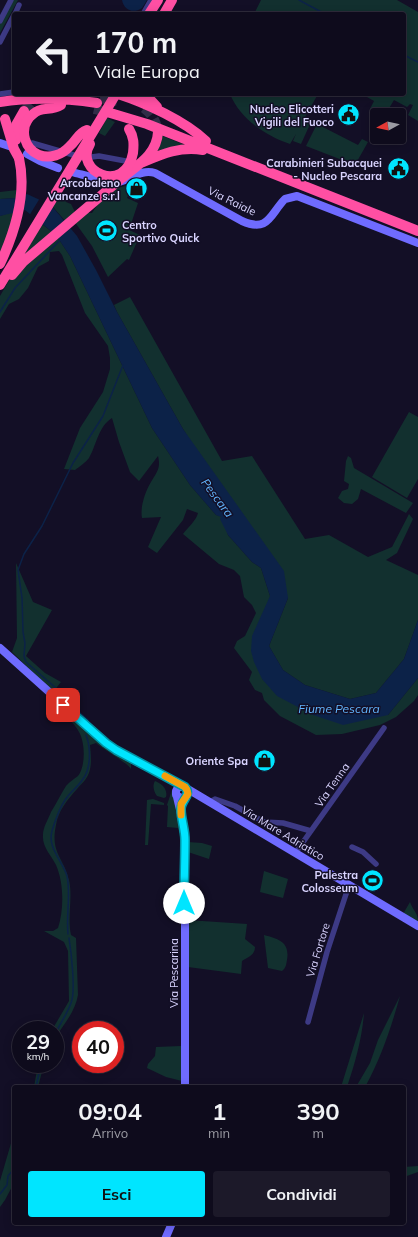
<!DOCTYPE html>
<html lang="it">
<style>
:root{--surface:#0e0b1c;--page:#1c1929;--text:#f1f3f6;--muted:#9b9ba3;--line:#2e2b3b;--accent:#00e5ff}
body{margin:0;font-family:Mulish,sans-serif;background:var(--page);color:var(--text);height:100vh;display:flex;flex-direction:column;font-size:15px;white-space:nowrap}
*{box-sizing:border-box;margin:0}
p{font-size:13px;color:var(--muted)}
.icon{flex:none;width:22px;height:22px;fill:none;stroke:currentColor;stroke-width:2;stroke-linecap:round;stroke-linejoin:round}
.map{position:relative;flex:1;overflow:hidden}
.panel{position:absolute;left:12px;top:1085px;width:394px;height:140px;display:flex;flex-direction:column;background:var(--surface);border-radius:4px;box-shadow:0 2px 10px #0003,0 0 0 1px var(--line)}
.panel>*{flex:none}
.hud{position:absolute;left:12px;top:12px;width:394px;height:84px;border-radius:4px;box-shadow:0 2px 10px #0003,0 0 0 1px var(--line);background:#0e0b1c;color:var(--text);overflow:hidden}
.needle{width:26px;rotate:262deg}
.controls{position:absolute;left:370px;top:108px;display:grid;gap:8px}
.controls a{display:grid;place-items:center;width:36px;height:36px;border-radius:4px;background:var(--surface);box-shadow:0 2px 10px #0003,0 0 0 1px var(--line);font-size:20px}
.speed{position:absolute;left:12px;top:1021px;display:flex;gap:8px;font-size:20px;font-weight:700;text-align:center}
.speed>*{display:grid;place-content:center;width:52px;height:52px;border-radius:50%;background:var(--surface);box-shadow:0 2px 10px #0003,0 0 0 1px var(--line);line-height:1}
.speed small{font-size:10px;font-weight:400}
.speed .limit{border:6px solid #d22;background:#fff;color:#111}
.pin{position:absolute;display:grid;place-items:center;width:34px;height:34px;color:#fff;margin:-17px;border-radius:8px;box-shadow:0 2px 6px #0006}
.me{position:absolute;width:44px;margin:-22px;rotate:0deg;stroke-linejoin:round;filter:drop-shadow(0 0 3px #0008)}
.turn{display:flex;align-items:center;gap:14px;height:84px;padding:0 16px;font-size:18px}
.turn .icon{width:52px;height:52px;stroke-width:2.5}
.turn b{display:block;font-size:28px;line-height:34px}
.eta{display:flex;justify-content:space-evenly;align-items:center;height:68px;text-align:center}
.eta b{font-size:24px;font-weight:700;line-height:28px}
.action{display:flex;gap:8px;margin-top:auto;padding:8px 16px}
.action a{flex:1;height:46px;border-radius:4px;background:var(--accent);color:#111;font-size:16px;font-weight:700;line-height:46px;text-align:center}
.action a+a{background:var(--page);color:var(--text)}
.map>svg:first-child{display:block}
</style>
<div class="map">
<svg width="418" height="1237" viewBox="0 0 418 1237">
<rect width="100%" height="100%" fill="#130f26"/>
<!-- green -->
<path fill="#12302f" d="M 13,0 L 18,0 L 0,33 L 0,24 Z
M 261,0 L 397,0 L 418,12 L 418,121 L 408,115 L 413,105 L 410,104 L 407,107 L 394,100 L 385,115 L 377,115 L 377,119 L 372,116 L 374,110 L 370,109 L 374,101 L 367,97 L 371,94 L 404,94 L 404,14 L 254,14 Z
M 230,94 L 318,94 L 305,117 L 311,120 L 311,122 L 301,144 L 293,141 L 296,134 L 290,144 C 266,136 240,119 230,94 Z
M 107,118 L 115,122 L 105,136 L 99,133 Z
M 317,124 L 358,145 L 362,139 L 368,142 L 355,165 L 306,146 Z
M 160,135 L 190,147 L 155,151 Z
M 129,185 L 132,186 L 127,198 L 138,203 L 129,230 L 140,235 L 129,260 L 127,259 L 108,277 L 92,246 L 74,221 L 87,210 L 89,213 L 92,213 L 100,201 L 114,189 Z
M 17,190 L 16,198 L 0,199 L 0,192 Z
M 62,191 L 66,202 L 71,204 L 75,212 L 67,223 L 53,207 Z
M 15,211 L 0,258 L 0,216 Z
M 42,224 L 56,235 L 70,256 L 152,428 L 190,485 L 216,515 L 222,516 L 228,535 L 252,562 L 261,568 L 270,596 L 262,679 L 388,715 L 418,678 L 418,695 L 414,701 L 396,717 L 380,725 L 342,734 L 316,735 L 280,716 L 264,700 L 262,693 L 255,690 L 249,680 L 252,672 L 234,648 L 237,641 L 245,636 L 256,613 L 252,605 L 244,597 L 240,576 L 234,570 L 219,564 L 183,534 C 188,527 196,521 198,513 L 187,509 L 183,520 L 157,553 L 148,547 L 161,517 L 142,518 C 140,507 145,492 151,482 C 157,472 161,468 158,456 L 139,481 L 130,472 L 119,442 L 112,418 C 98,427 97,444 89,458 C 86,462 79,467 75,470 L 64,469 L 80,428 L 103,392 L 110,369 L 110,358 L 108,346 L 85,313 L 62,255 L 59,251 L 50,252 L 49,261 L 38,267 L 28,288 L 19,299 L 9,304 L 0,319 L 0,296 Z
M 130,297 L 222,461 L 252,456 L 305,539 L 329,535 L 368,557 L 392,547 L 409,514 L 413,519 L 397,553 L 386,560 L 418,575 L 418,620 L 404,659 L 376,693 L 350,699 L 305,685 L 283,670 L 269,646 L 288,598 L 183,429 L 117,312 L 114,305 Z
M 409,412 L 418,417 L 418,479 L 407,498 L 372,477 Z
M 348,456 L 351,458 L 354,468 L 413,503 L 406,513 L 361,489 L 358,499 L 352,504 L 344,503 L 338,498 L 342,491 L 348,489 L 349,484 L 344,481 L 346,461 Z
M 16,563 L 33,602 L 52,610 L 26,656 L 45,673 L 61,682 L 53,692 L 12,652 L 17,638 Z
M 54,706 L 104,744 L 131,761 L 131,769 C 129,764 103,749 96,743 L 90,745 C 91,756 93,770 85,780 C 83,783 79,786 77,789 C 68,799 58,811 56,825 C 50,853 64,858 69,880 C 73,898 67,917 71,935 L 76,938 L 78,995 C 75,1012 64,1024 55,1038 L 55,1030 L 52,1030 L 69,1001 L 68,951 L 64,942 L 44,931 L 53,931 L 58,928 C 64,910 64,883 56,865 C 51,855 42,847 43,835 C 43,827 48,820 51,812 C 56,804 61,794 66,786 C 69,782 74,779 78,776 C 86,766 85,742 79,732 C 74,722 62,713 54,706 Z
M 155,781 C 162,784 168,789 166,797 L 164,798 L 157,796 C 154,792 152,786 155,781 Z
M 172,790 L 174,796 L 183,837 L 180,837 L 178,828 L 167,827 L 168,806 L 167,805 Z
M 153,799 L 164,803 L 164,805 L 151,804 L 148,845 L 145,845 L 147,800 Z
M 188,842 L 202,843 L 212,846 L 209,859 L 188,852 Z
M 264,871 L 288,879 L 283,898 L 260,892 Z
M 410,902 C 413,911 418,912 418,922 L 403,914 Z
M 187,920 L 247,924 L 245,939 L 255,947 C 255,955 248,957 242,961 L 241,974 L 188,967 Z
M 264,935 C 279,939 290,942 287,960 C 286,965 286,968 282,971 L 268,968 Z
M 400,996 C 391,1028 381,1058 365,1087 L 356,1087 L 370,1063 L 378,1040 Z
M 364,1013 C 362,1039 355,1063 347,1087 L 341,1087 Z
M 181,1046 L 182,1081 L 166,1077 L 147,1068 L 148,1064 L 155,1056 L 156,1047 Z
M 38,1064 L 44,1064 L 38,1087 L 34,1087 Z
M 14,1133 L 14,1183 L 5,1200 L 0,1207 L 0,1181 Z
M 418,1166 L 418,1172 L 404,1177 L 404,1167 Z"/>
<!-- water -->
<path fill="#0c2248" d="M 122,0 L 147,0 L 142,8 C 133,14 124,10 122,0 Z
M 27,194 L 51,205 L 77,236 L 96,270 L 117,312 L 183,429 L 284,571 L 288,598 L 269,646 L 283,670 L 305,685 L 350,699 L 376,693 L 404,659 L 418,620 L 418,678 L 388,715 L 343,725 L 313,715 L 277,696 L 262,679 L 254,662 L 251,651 L 252,636 L 270,596 L 261,568 L 252,562 L 228,535 L 220,519 L 221,517 L 216,515 L 190,485 L 152,428 L 70,256 L 56,235 L 25,210 L 0,216 L 0,199 L 16,198 Z"/>
<!-- pier -->
<path fill="#130f26" d="M 40,198 L 52,203 L 40,225 L 29,216 Z"/>
<g fill="none" stroke-linecap="round" stroke-linejoin="round">
<!-- stream -->
<path stroke="#0c2248" stroke-width="1.5" d="M 299,0 L 325,14
M 404,55 L 418,62
M 0,312 L 15,288 L 60,240
M 57,689 L 26,662 L 24,656 L 25,643 L 23,632 L 22,598 L 18,570 L 24,554 L 42,526 L 73,463 L 103,416 L 123,365
M 60,692 L 69,703 L 88,720
M 68,934 C 66,915 71,894 67,876 C 63,861 47,848 52,831 C 55,821 59,809 65,800 C 70,792 78,787 83,779 C 91,769 91,747 86,735
M 55,1034 C 60,1024 67,1014 71,1003 C 76,991 71,951 69,938
M 36,1087 L 41,1064
M 0,1194 L 7,1185 L 8,1176 L 14,1169"/>
<!-- highway-tunnel -->
<path stroke="#312d47" stroke-width="10" stroke-dasharray="10 5" stroke-linecap="butt" d="M 100,98 L 117,101
M 144,108 C 153,115 156,122 158,132
M 94,109 L 107,112
M 24,111 L 34,100 L 42,96"/>
<!-- street -->
<path stroke="#3d3a85" stroke-width="5.5" d="M 15,14 L 19,5
M 143,14 L 151,0
M 0,21 L 11,0
M 0,42 L 14,15
M 0,94 L 14,92
M 32,143 L 84,158 L 99,156 L 131,162
M 210,802 L 215,799 L 235,806 L 264,822 L 283,823 L 311,831
M 352,847 L 363,852 L 376,864
M 296,852 L 384,728
M 308,1022 L 327,952 L 349,885"/>
<!-- secondary -->
<path stroke="#6f6bff" stroke-width="8" d="M 0,143 L 12,147
M 27,154 L 40,161 L 58,168
M 72,172 C 78,174 85,175 91,177 C 98,180 105,183 112,183 C 128,183 139,168 155,173 L 242,221 C 269,233 270,214 285,199 L 297,196 L 418,243
M 0,648 L 106,743 L 126,756 L 183,786
M 186,788 L 418,926
M 177,797 L 182,818 L 185,841 L 185,1087
M 181,808 C 181,801 187,798 188,792 L 185,787 L 178,787 L 176,791 L 176,795 L 181,798 L 186,797
M 166,1237 L 172,1223"/>
<!-- highway -->
<path stroke="#ff4fa3" stroke-width="10" d="M 149,14 L 158,0
M 164,14 L 172,0
M 118,94 C 146,103 185,121 206,141
M 145,94 L 157,107
M 0,102 C 32,97 64,98 97,103
M 107,112 L 147,124 L 418,231
M 28,119 C 42,103 48,113 61,105
M 16,140 L 16,125 L 24,111
M 141,163 C 162,154 180,146 203,150
M 123,177 C 138,165 157,154 158,132
M 0,264 C 15,232 27,193 19,158"/>
<!-- highway-bridge -->
<path stroke="#ff4fa3" stroke-width="10" d="M 5,119 L 14,149 L 19,158
M 28,119 C 24,125 23,132 25,139 C 27,146 32,152 39,155 C 50,159 62,155 70,146 C 77,140 78,133 87,130
M 90,144 C 73,171 125,196 133,153 C 134,144 134,137 129,129
M 12,275 L 23,262 L 123,177
M 0,285 L 116,94"/>
</g>
<g fill="none" stroke-linecap="round" stroke-linejoin="round">
<defs>
<path id="route" d="M 63,705 L 106,743 L 116,750 L 185,787 C 192,795 181,800 181,809 C 181,819 185,829 185,840 C 185,861 184,882 184,903"/>
</defs>
<!-- route casing -->
<use href="#route" stroke="#0095a6" stroke-width="10"/>
<!-- route -->
<use href="#route" stroke="#00e5ff" stroke-width="7"/>
<!-- slow -->
<path stroke="#f59e0b" stroke-width="7" d="M 165,776 L 185,787 L 187,790 L 188,794 L 181,804 L 181,815"/>
</g>
<!-- icons -->
<defs>
<symbol id="civic-disc" viewBox="-11 -11 22 22"><circle r="9.5" fill="#00e5ff" stroke="#130f26"/><path d="M-.6-6.5H3V-4.5H.6V-3L4-1V1h2V6H-6V1h2V-1L-.6-3ZM-1.2 2.5V6h2.4V2.5Z" fill="#111"/></symbol>
<symbol id="shop-disc" viewBox="-11 -11 22 22"><circle r="9.5" fill="#00e5ff" stroke="#130f26"/><path d="M-5-2.5h2.3a2.7 3.5 0 0 1 5.4 0H5L5.5 6h-11ZM-1.5-2.5h3a1.5 2.3 0 0 0-3 0Z" fill="#111"/></symbol>
<symbol id="stadium-disc" viewBox="-11 -11 22 22"><circle r="9.5" fill="#00e5ff" stroke="#130f26"/><path d="M0-5a6.5 5 0 1 0 0 10a6.5 5 0 1 0 0-10ZM-3.5-1.8h7v3.6h-7Z" fill="#111"/></symbol>
</defs>
<g fill-rule="evenodd">
<use href="#civic-disc" x="336" y="102" width="25" height="25"/>
<use href="#civic-disc" x="386" y="156" width="25" height="25"/>
<use href="#shop-disc" x="124" y="176" width="25" height="25"/>
<use href="#stadium-disc" x="94" y="218" width="25" height="25"/>
<use href="#shop-disc" x="252" y="748" width="25" height="25"/>
<use href="#stadium-disc" x="360" y="868" width="25" height="25"/>
</g>
<g text-anchor="middle" stroke-width="3" stroke-linejoin="round" paint-order="stroke">
<!-- poi labels -->
<g font-size="11" font-weight="bold" fill="#d9d4ff" stroke="#130f26" text-anchor="end">
<text x="334" y="113">Nucleo Elicotteri<tspan x="334" dy="13">Vigili del Fuoco</tspan></text>
<text x="382" y="167">Carabinieri Subacquei<tspan x="382" dy="13">- Nucleo Pescara</tspan></text>
<text x="120" y="187">Arcobaleno<tspan x="120" dy="13">Vancanze s.r.l</tspan></text>
<text x="122" y="229" text-anchor="start">Centro<tspan x="122" dy="13">Sportivo Quick</tspan></text>
<text x="248" y="765">Oriente Spa</text>
<text x="358" y="879">Palestra<tspan x="358" dy="13">Colosseum</tspan></text>
</g>
<!-- street labels -->
<g font-size="11" fill="#d9d4ff" stroke="#130f26">
<text transform="translate(232 201) rotate(26)" y="4">Via Raiale</text>
<text transform="translate(332 785) rotate(-55)" y="4">Via Tenna</text>
<text transform="translate(283 833) rotate(31)" y="4">Via Mare Adriatico</text>
<text transform="translate(318 950) rotate(-73)" y="4">Via Fortore</text>
<text transform="translate(174 973) rotate(-90)" y="4">Via Pescarina</text>
</g>
<!-- water labels -->
<g font-size="12" font-style="italic" fill="#62b6ff" stroke="#130f26">
<text transform="translate(217 498) rotate(53)" y="4">Pescara</text>
<text x="339" y="713">Fiume Pescara</text>
</g>
</g>
</svg>
<div class="controls">
<a><svg class="needle" viewBox="-14 -14 28 28"><path d="M0-13l5 13h-10z" fill="#e53935"/><path d="M0 13l5-13h-10z" fill="#9b9ba3"/></svg></a>
</div>
<div class="speed"><div>29<small>km/h</small></div><div class="limit">40</div></div>
<div class="pin" style="left:63px;top:705px;background:#d93025"><svg class="icon" aria-label="arrive" viewBox="0 0 24 24"><path d="M6 21V4h12l-3 4 3 4H6"/></svg></div>
<svg class="me" style="left:184px;top:903px" viewBox="-20 -20 40 40"><circle r="19" fill="#fff"/><path d="M0-13L10 11 0 6-10 11z" fill="#00e5ff"/></svg>
<div class="hud">
<div class="turn"><svg class="icon" aria-label="left" viewBox="0 0 24 24"><path d="M17 20v-9H6M10 6l-5 5 5 5"/></svg><div><b>170 m</b>Viale Europa</div></div>
</div>
<section class="panel">
<div class="eta">
<div><b>09:04</b><p>Arrivo</p></div>
<div><b>1</b><p>min</p></div>
<div><b>390</b><p>m</p></div>
</div>
<div class="action"><a>Esci</a><a>Condividi</a></div>
</section>
</div>
